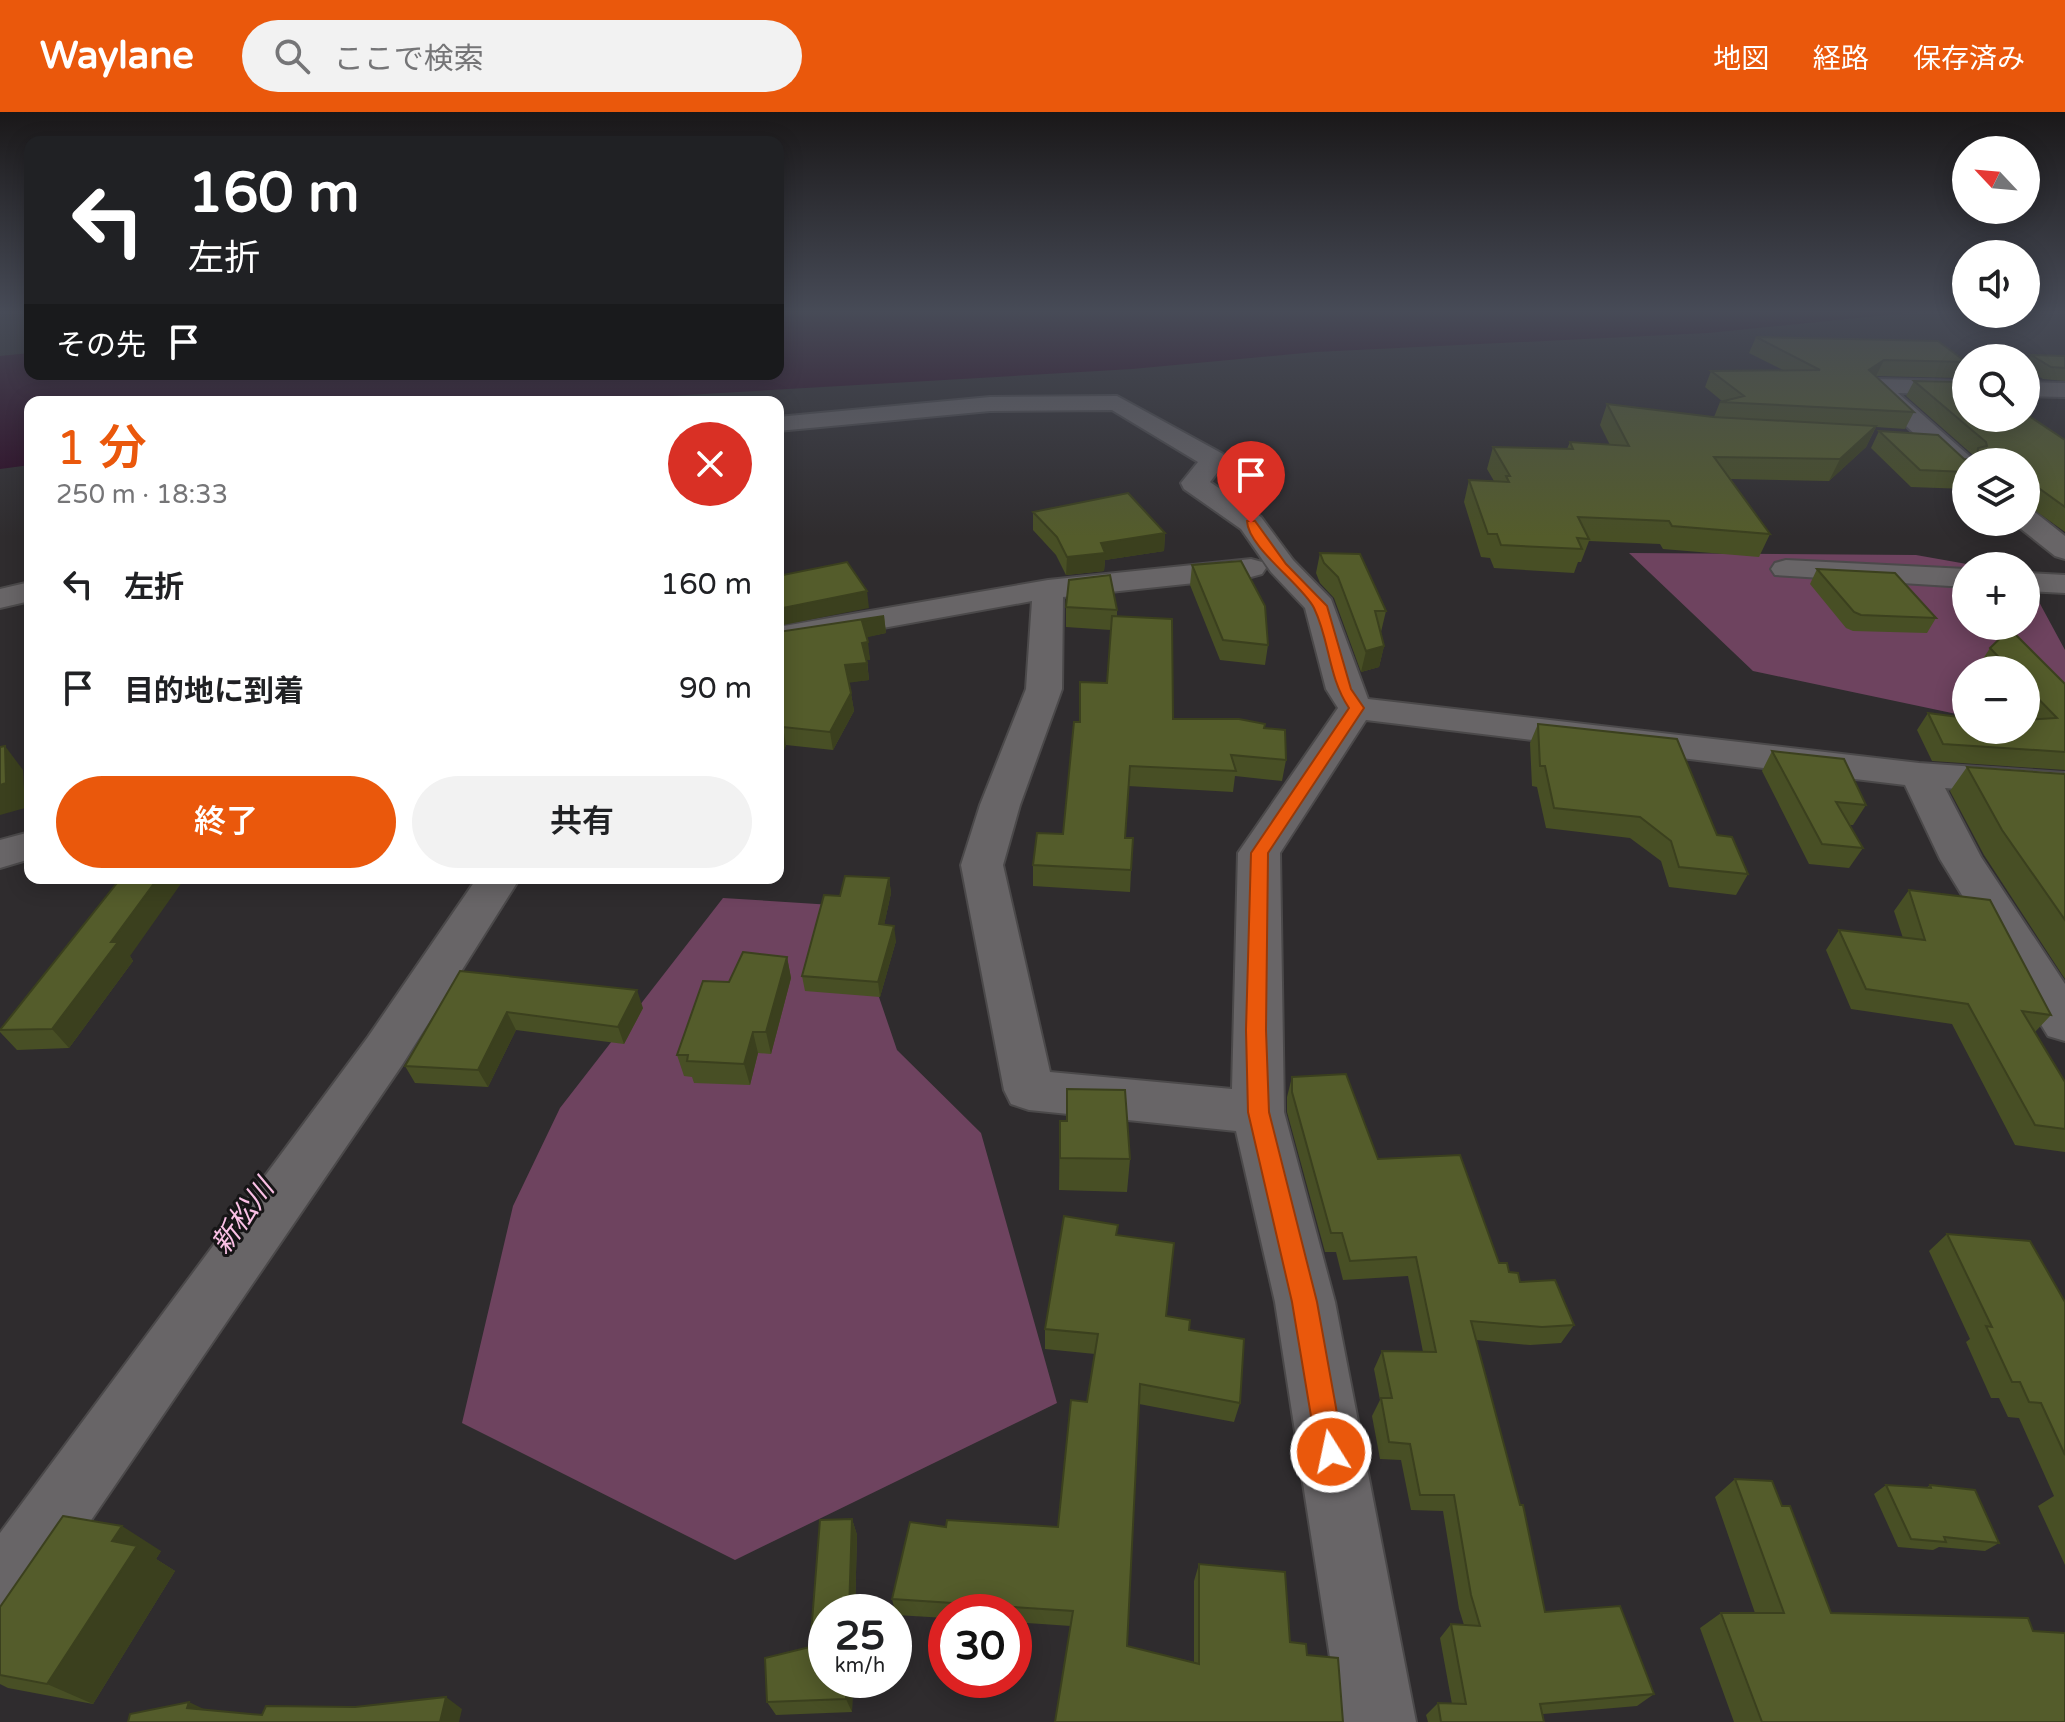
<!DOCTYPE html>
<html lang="ja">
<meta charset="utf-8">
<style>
:root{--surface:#fff;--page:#f2f2f2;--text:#202124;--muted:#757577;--accent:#ea580c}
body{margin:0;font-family:"Varela Round","Noto Sans JP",sans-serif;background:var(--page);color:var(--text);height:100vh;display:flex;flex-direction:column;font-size:30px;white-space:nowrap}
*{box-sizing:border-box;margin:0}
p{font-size:26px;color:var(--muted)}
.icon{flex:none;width:44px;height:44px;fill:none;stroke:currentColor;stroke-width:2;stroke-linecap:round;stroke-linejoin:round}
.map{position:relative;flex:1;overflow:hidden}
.details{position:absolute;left:24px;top:284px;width:760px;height:488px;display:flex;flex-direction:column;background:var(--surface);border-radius:16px;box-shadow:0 4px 20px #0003}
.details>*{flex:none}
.banner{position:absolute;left:24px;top:24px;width:760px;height:244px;border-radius:16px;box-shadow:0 4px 20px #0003;background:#202124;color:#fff;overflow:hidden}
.needle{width:52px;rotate:296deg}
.tools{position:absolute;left:1952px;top:24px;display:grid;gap:16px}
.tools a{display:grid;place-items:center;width:88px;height:88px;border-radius:50%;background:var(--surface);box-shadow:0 4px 20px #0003;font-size:40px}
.speed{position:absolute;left:808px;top:1482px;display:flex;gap:16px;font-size:40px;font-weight:700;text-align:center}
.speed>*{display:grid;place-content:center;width:104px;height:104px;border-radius:50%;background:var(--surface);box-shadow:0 4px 20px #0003;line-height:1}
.speed small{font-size:20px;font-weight:400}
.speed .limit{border:12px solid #d22;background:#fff;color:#111}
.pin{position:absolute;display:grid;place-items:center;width:68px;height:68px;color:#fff;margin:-82px -34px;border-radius:50% 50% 50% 0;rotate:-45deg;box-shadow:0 0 8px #0007}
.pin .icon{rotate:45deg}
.me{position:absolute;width:88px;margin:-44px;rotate:350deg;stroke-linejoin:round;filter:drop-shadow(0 0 6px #0008)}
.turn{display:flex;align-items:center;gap:28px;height:168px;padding:0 32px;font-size:36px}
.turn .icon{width:104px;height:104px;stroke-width:2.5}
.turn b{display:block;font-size:56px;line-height:68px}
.then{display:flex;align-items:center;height:76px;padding:0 32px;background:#0003;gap:16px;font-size:30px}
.round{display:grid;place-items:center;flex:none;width:84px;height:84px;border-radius:42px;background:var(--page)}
.head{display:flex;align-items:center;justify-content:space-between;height:136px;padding:0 32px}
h1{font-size:48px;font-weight:600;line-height:60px;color:var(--accent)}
.cta{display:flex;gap:16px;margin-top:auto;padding:16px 32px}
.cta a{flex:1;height:92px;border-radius:48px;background:var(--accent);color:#fff;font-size:32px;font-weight:600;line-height:92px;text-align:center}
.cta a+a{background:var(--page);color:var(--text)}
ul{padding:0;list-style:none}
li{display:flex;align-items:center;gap:24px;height:104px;padding:0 32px}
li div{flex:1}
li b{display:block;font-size:30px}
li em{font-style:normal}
header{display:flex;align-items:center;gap:48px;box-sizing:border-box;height:112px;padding:0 40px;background:var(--accent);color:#fff}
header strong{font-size:38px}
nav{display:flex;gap:44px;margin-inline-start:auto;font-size:28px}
.search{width:560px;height:72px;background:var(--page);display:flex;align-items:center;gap:20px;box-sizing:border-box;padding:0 28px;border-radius:44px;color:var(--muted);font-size:30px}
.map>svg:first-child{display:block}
</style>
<header>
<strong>Waylane</strong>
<div class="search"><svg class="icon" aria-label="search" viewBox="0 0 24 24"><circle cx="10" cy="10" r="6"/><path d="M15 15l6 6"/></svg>ここで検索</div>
<nav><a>地図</a><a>経路</a><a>保存済み</a></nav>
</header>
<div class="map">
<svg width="2065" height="1610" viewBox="0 0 2065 1610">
<rect width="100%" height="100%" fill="#2f2c2e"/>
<!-- forest -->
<path fill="#6e435f" d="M 1629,441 L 1916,443 L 1978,454 L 1966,454 L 1966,514 L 2026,514 L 2026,466 L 2065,538 L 2065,625 L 2026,616 L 2026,558 L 1966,558 L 1966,604 L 1753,559 Z
M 723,786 L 848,794 L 897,938 L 981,1021 L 1057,1291 L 735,1448 L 462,1311 L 513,1094 L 560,996 Z"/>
<!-- water -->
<path fill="#2b0621" d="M 778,200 L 1917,200 L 1708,221 L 1315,240 L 1132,257 L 566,290 L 30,290 L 30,353 L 0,357 L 0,244 L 30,241 L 30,262 L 778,262 Z"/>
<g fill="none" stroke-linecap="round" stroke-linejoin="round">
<defs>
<path id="minor" d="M 1876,267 L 1966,269 L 1966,283 L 1898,281 L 1975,349 L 1966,350 L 1966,363 L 1957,361 L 1868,279 L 1864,274 L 1868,269 Z
M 2026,270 L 2065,271 L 2065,285 L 2026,284 Z
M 1117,284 L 1223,342 L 1227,348 L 1210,370 L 1261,405 L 1293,448 L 1331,487 L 1368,587 L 1919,651 L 2065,661 L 2065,685 L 1945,676 L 1981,745 L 2065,872 L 2065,929 L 2048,924 L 1940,747 L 1905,673 L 1366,608 L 1280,741 L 1284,1000 L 1335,1190 L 1416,1610 L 1340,1610 L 1275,1190 L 1236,1019 L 1029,998 L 1011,992 L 1004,978 L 961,753 L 980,693 L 1026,577 L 1032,489 L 778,535 L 778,515 L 1048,468 L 1251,447 L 1262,450 L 1266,456 L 1262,462 L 1251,465 L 1063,485 L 1062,577 L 1020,693 L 1003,753 L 1050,960 L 1232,977 L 1238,741 L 1338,596 L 1326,577 L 1305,496 L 1271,460 L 1241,417 L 1184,377 L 1181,371 L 1198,350 L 1112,298 L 990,299 L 778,319 L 778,305 L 990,285 Z
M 2026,398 L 2036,401 L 2065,424 L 2065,447 L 2055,444 L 2016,413 L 2014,410 L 2026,410 Z
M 1786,448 L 1966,457 L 1966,475 L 1775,463 L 1771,457 L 1775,451 Z
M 2026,461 L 2065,463 L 2065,481 L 2026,479 Z
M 30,470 L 30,489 L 0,496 L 0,477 Z
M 30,720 L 30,747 L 0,756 L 0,728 Z
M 477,766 L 520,766 L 402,953 L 25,1505 L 0,1515 L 0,1421 L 368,925 Z"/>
</defs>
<!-- minor casing -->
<use href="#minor" stroke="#4b494a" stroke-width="4"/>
<!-- minor -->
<use href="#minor" fill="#686567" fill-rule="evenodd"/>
</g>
<!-- wall -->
<path fill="#484f25" d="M 1756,225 L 1966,249 L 1966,251 L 1958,266 L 1876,264 L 1914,300 L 1905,317 L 1876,315 L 1866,335 L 1829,369 L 1730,367 L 1770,422 L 1759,445 L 1663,437 L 1660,432 L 1589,429 L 1581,450 L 1578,450 L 1574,461 L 1494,456 L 1490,446 L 1481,445 L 1464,390 L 1469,368 L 1494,369 L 1487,357 L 1493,335 L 1567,337 L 1570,330 L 1610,333 L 1600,313 L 1607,292 L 1714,305 L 1720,290 L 1722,289 L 1705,275 L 1711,259 L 1783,258 L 1749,241 Z
M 2031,243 L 2065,244 L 2065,269 L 2043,267 L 2026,256 L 2026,252 Z
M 1914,269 L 2065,328 L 2065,420 L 2026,392 L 2026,350 L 1966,350 L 1966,377 L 1911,375 L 1871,336 L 1879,319 L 1964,347 L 1972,348 L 1974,344 L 1906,284 Z
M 1033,400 L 1165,421 L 1164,439 L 1105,448 L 1104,459 L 1066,463 L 1056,443 L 1033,418 Z
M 1320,441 L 1386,499 L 1381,520 L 1384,534 L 1379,555 L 1361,560 L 1334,486 L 1320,471 L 1316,461 Z
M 1192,453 L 1268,533 L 1265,553 L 1220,548 L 1190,473 Z
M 1817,457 L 1936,506 L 1927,521 L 1853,519 L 1846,516 L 1810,472 Z
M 1066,495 L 1117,498 L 1117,505 L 1173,607 L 1264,616 L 1286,648 L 1282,669 L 1235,664 L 1233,680 L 1128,674 L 1125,726 L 1131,758 L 1130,780 L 1033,774 L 1033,753 L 1063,722 L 1079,610 L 1080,570 L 1107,571 L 1111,518 L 1066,515 Z
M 884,504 L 886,521 L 866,525 L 870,548 L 867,548 L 869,568 L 849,570 L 854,599 L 833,638 L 786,633 L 778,653 L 778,520 Z
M 1990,536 L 2065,572 L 2065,658 L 1932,649 L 1917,618 L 1928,601 L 1966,618 L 2030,607 L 2026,604 L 2026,558 L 1984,558 L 1979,553 Z
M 1538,612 L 1717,723 L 1748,762 L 1736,783 L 1669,775 L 1661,749 L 1630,726 L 1546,716 L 1537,675 L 1532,674 L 1530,631 Z
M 1772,639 L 1866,693 L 1853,713 L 1849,713 L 1863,736 L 1849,756 L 1809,752 L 1762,659 Z
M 1967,655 L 2065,662 L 2065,867 L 1984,743 L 1950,679 Z
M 889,766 L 891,781 L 884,813 L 896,829 L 880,885 L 805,879 L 802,864 L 840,784 Z
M 1909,778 L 2051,903 L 2035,920 L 2065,970 L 2065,1040 L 2015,1033 L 1952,912 L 1851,897 L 1826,838 L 1839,818 L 1903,826 L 1894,799 Z
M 130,844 L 133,849 L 69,936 L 17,938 L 0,920 L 0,917 Z
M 787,845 L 791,866 L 771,942 L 758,941 L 750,973 L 694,971 L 692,965 L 684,964 L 677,943 L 729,870 Z
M 460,859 L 643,896 L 624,932 L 516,918 L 488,975 L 415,971 L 405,954 Z
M 1292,965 L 1378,1047 L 1499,1151 L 1520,1170 L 1574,1213 L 1561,1231 L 1530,1233 L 1476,1228 L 1545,1500 L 1654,1582 L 1637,1594 L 1543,1602 L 1544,1610 L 1428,1610 L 1426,1603 L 1438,1591 L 1452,1592 L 1440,1526 L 1451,1512 L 1464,1513 L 1459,1497 L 1443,1399 L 1411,1398 L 1401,1348 L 1380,1347 L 1372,1304 L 1380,1288 L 1374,1257 L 1382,1239 L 1423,1240 L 1408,1164 L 1343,1168 L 1336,1140 L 1325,1140 L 1287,1000 L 1287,985 Z
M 1067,977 L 1130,1047 L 1127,1080 L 1059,1078 L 1060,1009 L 1066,1009 Z
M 1947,1122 L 2065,1190 L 2065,1453 L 2038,1394 L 2054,1384 L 2019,1306 L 2008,1305 L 1999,1286 L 1991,1286 L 1966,1230 L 1970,1227 L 1929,1139 Z
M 1117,1123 L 1166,1204 L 1189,1218 L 1240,1291 L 1234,1310 L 1139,1292 L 1127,1534 L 1194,1550 L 1194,1469 L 1199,1452 L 1307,1543 L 1343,1610 L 1071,1514 L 1014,1510 L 1014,1500 L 946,1500 L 946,1506 L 896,1503 L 892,1487 L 946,1415 L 1058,1415 L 1087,1290 L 1095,1242 L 1045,1237 L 1045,1217 Z
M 1735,1367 L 1782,1394 L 1831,1501 L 2065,1610 L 1734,1610 L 1700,1516 L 1721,1501 L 1755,1501 L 1715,1385 Z
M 1886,1373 L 1926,1376 L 1930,1373 L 1999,1431 L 1985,1439 L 1939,1435 L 1933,1438 L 1898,1435 L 1874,1382 Z
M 852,1407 L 857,1423 L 855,1500 L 826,1500 L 853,1568 L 852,1600 L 776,1603 L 767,1590 L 810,1535 Z
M 161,1439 L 156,1447 L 175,1459 L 93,1592 L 8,1576 L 0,1572 L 0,1495 Z"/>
<!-- shaded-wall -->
<path fill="#3b401e" d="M 1884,248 L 1876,264 L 1869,258 Z
M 1876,314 L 1866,335 L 1829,369 L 1840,347 Z
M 1165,421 L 1164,439 L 1105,448 L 1104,459 L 1066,463 L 1067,445 L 1101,431 Z
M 867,479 L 869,496 L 778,514 L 778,497 Z
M 884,504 L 886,521 L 864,526 L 862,509 Z
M 868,530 L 870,548 L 864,548 L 862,531 Z
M 1384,534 L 1379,555 L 1361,560 L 1366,539 Z
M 867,551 L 869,568 L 847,571 L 845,553 Z
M 851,581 L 854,599 L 833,638 L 830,620 Z
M 783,615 L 786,633 L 778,653 L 778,627 Z
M 5,634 L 23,658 L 25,696 L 0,703 L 0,673 Z
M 158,766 L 185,766 L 130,844 L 133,849 L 69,936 L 52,917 L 111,830 Z
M 889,766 L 891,781 L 881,827 L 879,812 Z
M 894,814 L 896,829 L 880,885 L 878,870 Z
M 787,845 L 791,866 L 771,942 L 766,920 Z
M 637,878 L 643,896 L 624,932 L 618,915 Z
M 507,900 L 516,918 L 488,975 L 478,958 Z
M 753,920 L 758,941 L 750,973 L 744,952 Z
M 852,1407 L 857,1423 L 855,1500 L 849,1500 Z
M 122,1414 L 161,1439 L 156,1447 L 175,1459 L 93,1592 L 47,1572 L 112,1429 Z
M 847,1568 L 853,1568 L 852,1600 L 846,1587 Z
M 446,1585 L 462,1597 L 459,1610 L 440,1610 Z
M 189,1590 L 212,1601 L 187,1596 Z"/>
<!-- building -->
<path fill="#545c2b" stroke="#3b401e" stroke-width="2" d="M 1756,225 L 1938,229 L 1966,250 L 1884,248 L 1869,258 L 1914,300 L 1720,290 L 1744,284 L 1711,259 L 1820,258 Z
M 2031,243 L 2065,244 L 2065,256 L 2051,255 Z
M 1914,269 L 1966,270 L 1966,306 L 2026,306 L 2026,302 L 2065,328 L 2065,395 L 2026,367 L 2026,350 L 1966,350 L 1966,360 L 1920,358 L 1879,319 L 1938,323 L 1964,347 L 1977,349 L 1978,336 L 1987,334 L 1986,330 Z
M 1607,292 L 1713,305 L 1876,314 L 1840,347 L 1714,345 L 1770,422 L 1672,414 L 1669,409 L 1578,405 L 1589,427 L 1577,426 L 1582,437 L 1501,433 L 1497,422 L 1488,422 L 1469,368 L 1509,370 L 1506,364 L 1510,364 L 1493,335 L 1573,337 L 1570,330 L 1629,334 Z
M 1128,381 L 1165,421 L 1101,431 L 1105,441 L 1067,445 L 1057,425 L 1033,400 Z
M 1320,441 L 1360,442 L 1386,499 L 1375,499 L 1384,534 L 1366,539 L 1338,465 L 1324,451 Z
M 1241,449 L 1265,494 L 1268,533 L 1223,528 L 1192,453 Z
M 847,450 L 867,479 L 778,497 L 778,472 L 780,472 L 778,468 L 778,464 Z
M 1817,457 L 1895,461 L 1936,506 L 1861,503 L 1854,500 Z
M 1110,463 L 1117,498 L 1066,495 L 1069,468 Z
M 884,504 L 862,509 L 868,530 L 862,531 L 867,551 L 845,553 L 851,581 L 830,620 L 783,615 L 778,627 L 778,520 Z
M 1112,504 L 1172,507 L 1173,607 L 1239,607 L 1265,612 L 1264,616 L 1285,618 L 1286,648 L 1231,643 L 1236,659 L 1130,654 L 1125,726 L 1133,726 L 1131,758 L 1033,753 L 1037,721 L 1063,722 L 1074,610 L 1080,610 L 1080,570 L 1107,571 Z
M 2010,517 L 2065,572 L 2065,640 L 1943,632 L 1928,601 L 1966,606 L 1966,618 L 2026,618 L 2026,608 L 2057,606 L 2026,574 L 2026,558 L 2011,558 L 1990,536 Z
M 1538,612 L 1677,627 L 1717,723 L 1732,725 L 1748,762 L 1679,755 L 1671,729 L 1640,705 L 1554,696 L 1545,654 L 1540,654 Z
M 5,634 L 6,671 L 0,673 L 0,635 Z
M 1772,639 L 1844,647 L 1866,693 L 1836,690 L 1863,736 L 1822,732 Z
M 1967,655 L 2065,662 L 2065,808 L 2002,718 Z
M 845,764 L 889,766 L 879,812 L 894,814 L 878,870 L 802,864 L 824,783 L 840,784 Z
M 121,766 L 158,766 L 111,830 L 118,830 L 52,917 L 0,918 Z
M 1909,778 L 1990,788 L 2051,903 L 2022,899 L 2065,970 L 2065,1017 L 2035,1013 L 1968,892 L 1866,877 L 1839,818 L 1925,828 Z
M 743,840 L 787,845 L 766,920 L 753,920 L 744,952 L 687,949 L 688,943 L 677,943 L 703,869 L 729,870 Z
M 460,859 L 637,878 L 618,915 L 507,900 L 478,958 L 405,954 Z
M 1346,962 L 1378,1047 L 1460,1043 L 1499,1151 L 1507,1151 L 1509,1160 L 1518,1161 L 1520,1170 L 1555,1168 L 1574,1213 L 1542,1215 L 1471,1209 L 1520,1393 L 1523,1393 L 1545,1500 L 1620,1494 L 1654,1582 L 1540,1592 L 1544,1610 L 1441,1610 L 1438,1591 L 1466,1592 L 1451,1512 L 1480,1514 L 1471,1483 L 1454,1383 L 1420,1383 L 1410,1332 L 1389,1330 L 1381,1286 L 1392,1286 L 1382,1239 L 1436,1240 L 1416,1145 L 1350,1149 L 1342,1121 L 1331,1121 L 1292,980 L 1292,965 Z
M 1067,977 L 1125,978 L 1130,1047 L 1060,1046 L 1060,1009 L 1067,1009 Z
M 1064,1104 L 1118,1113 L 1116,1123 L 1174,1131 L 1166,1204 L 1190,1208 L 1189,1218 L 1244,1227 L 1240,1291 L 1140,1272 L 1127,1534 L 1199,1552 L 1199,1452 L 1285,1460 L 1290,1530 L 1306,1532 L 1307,1543 L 1338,1546 L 1343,1610 L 1055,1610 L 1073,1499 L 892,1487 L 910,1410 L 946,1415 L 947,1408 L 1058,1415 L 1071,1288 L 1087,1290 L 1098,1222 L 1045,1217 Z
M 1947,1122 L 2030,1129 L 2065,1190 L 2065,1343 L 2041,1291 L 2029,1290 L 2020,1270 L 2012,1270 L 1986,1214 L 1992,1215 Z
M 1735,1367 L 1772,1369 L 1782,1394 L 1790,1394 L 1831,1501 L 2028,1506 L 2033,1519 L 2065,1521 L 2065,1610 L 1762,1610 L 1721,1501 L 1784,1501 Z
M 1886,1373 L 1931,1376 L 1930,1373 L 1975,1378 L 1999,1431 L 1944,1425 L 1946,1430 L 1911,1427 Z
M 63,1404 L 122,1414 L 112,1429 L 137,1434 L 47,1572 L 0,1563 L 0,1495 Z
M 852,1407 L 849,1500 L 826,1500 L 826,1568 L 847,1568 L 846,1587 L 767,1590 L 765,1546 L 810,1535 L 820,1408 Z
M 446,1585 L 440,1610 L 128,1610 L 130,1602 L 189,1590 L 187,1596 L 262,1603 L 266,1594 L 355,1595 Z"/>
<!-- sky -->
<linearGradient id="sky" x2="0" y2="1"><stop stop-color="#1a1819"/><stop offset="0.47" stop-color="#474b57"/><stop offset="1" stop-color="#474b57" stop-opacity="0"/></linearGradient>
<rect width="2065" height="425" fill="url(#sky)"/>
<!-- route -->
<path fill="#ea580c" stroke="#983908" stroke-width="2" d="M 1247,409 L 1255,409 L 1286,452 L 1327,494 L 1351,577 L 1364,596 L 1268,741 L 1266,918 L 1269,1000 L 1317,1190 L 1344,1340 L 1340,1349 L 1331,1353 L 1321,1349 L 1317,1340 L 1292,1190 L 1248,1000 L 1246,918 L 1251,741 L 1349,596 C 1328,565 1330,529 1314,496 C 1303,473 1248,436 1247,409 Z"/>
<g text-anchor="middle" stroke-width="6" stroke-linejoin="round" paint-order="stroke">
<!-- near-water labels -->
<g font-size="28" font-style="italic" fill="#fac0e5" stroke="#161516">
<text transform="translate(242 1104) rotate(-54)" y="10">新松川</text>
</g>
</g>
</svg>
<div class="tools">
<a><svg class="needle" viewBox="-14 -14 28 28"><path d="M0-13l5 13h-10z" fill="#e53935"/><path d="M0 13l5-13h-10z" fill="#757577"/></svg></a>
<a><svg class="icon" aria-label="sound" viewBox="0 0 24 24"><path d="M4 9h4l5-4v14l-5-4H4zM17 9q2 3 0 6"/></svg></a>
<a><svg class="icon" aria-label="search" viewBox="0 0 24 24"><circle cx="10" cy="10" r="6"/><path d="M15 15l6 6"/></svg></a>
<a><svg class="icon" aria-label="layers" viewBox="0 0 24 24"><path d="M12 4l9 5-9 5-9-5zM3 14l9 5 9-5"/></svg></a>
<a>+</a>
<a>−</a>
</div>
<div class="speed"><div>25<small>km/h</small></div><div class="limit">30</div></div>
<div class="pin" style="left:1251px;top:411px;background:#d93025"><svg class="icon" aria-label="arrive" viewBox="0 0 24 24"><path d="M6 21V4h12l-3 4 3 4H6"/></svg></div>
<svg class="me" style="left:1331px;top:1340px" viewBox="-20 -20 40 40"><circle r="17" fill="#ea580c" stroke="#fff" stroke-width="3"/><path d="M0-11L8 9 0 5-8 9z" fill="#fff"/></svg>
<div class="banner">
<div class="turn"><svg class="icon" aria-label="left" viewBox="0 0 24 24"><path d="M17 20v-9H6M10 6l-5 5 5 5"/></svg><div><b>160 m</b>左折</div></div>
<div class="then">その先<svg class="icon" aria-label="arrive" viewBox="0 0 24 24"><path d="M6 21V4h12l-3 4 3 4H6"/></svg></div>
</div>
<section class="details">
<div class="head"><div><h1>1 分</h1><p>250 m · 18:33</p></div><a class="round" style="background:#d93025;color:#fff"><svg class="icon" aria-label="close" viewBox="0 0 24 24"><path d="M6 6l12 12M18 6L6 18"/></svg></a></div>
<ul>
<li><svg class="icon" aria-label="left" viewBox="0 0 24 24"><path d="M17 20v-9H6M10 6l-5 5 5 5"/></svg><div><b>左折</b></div><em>160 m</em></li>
<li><svg class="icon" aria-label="arrive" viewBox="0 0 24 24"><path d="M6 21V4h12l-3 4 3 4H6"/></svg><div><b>目的地に到着</b></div><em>90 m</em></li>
</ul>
<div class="cta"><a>終了</a><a>共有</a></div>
</section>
</div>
